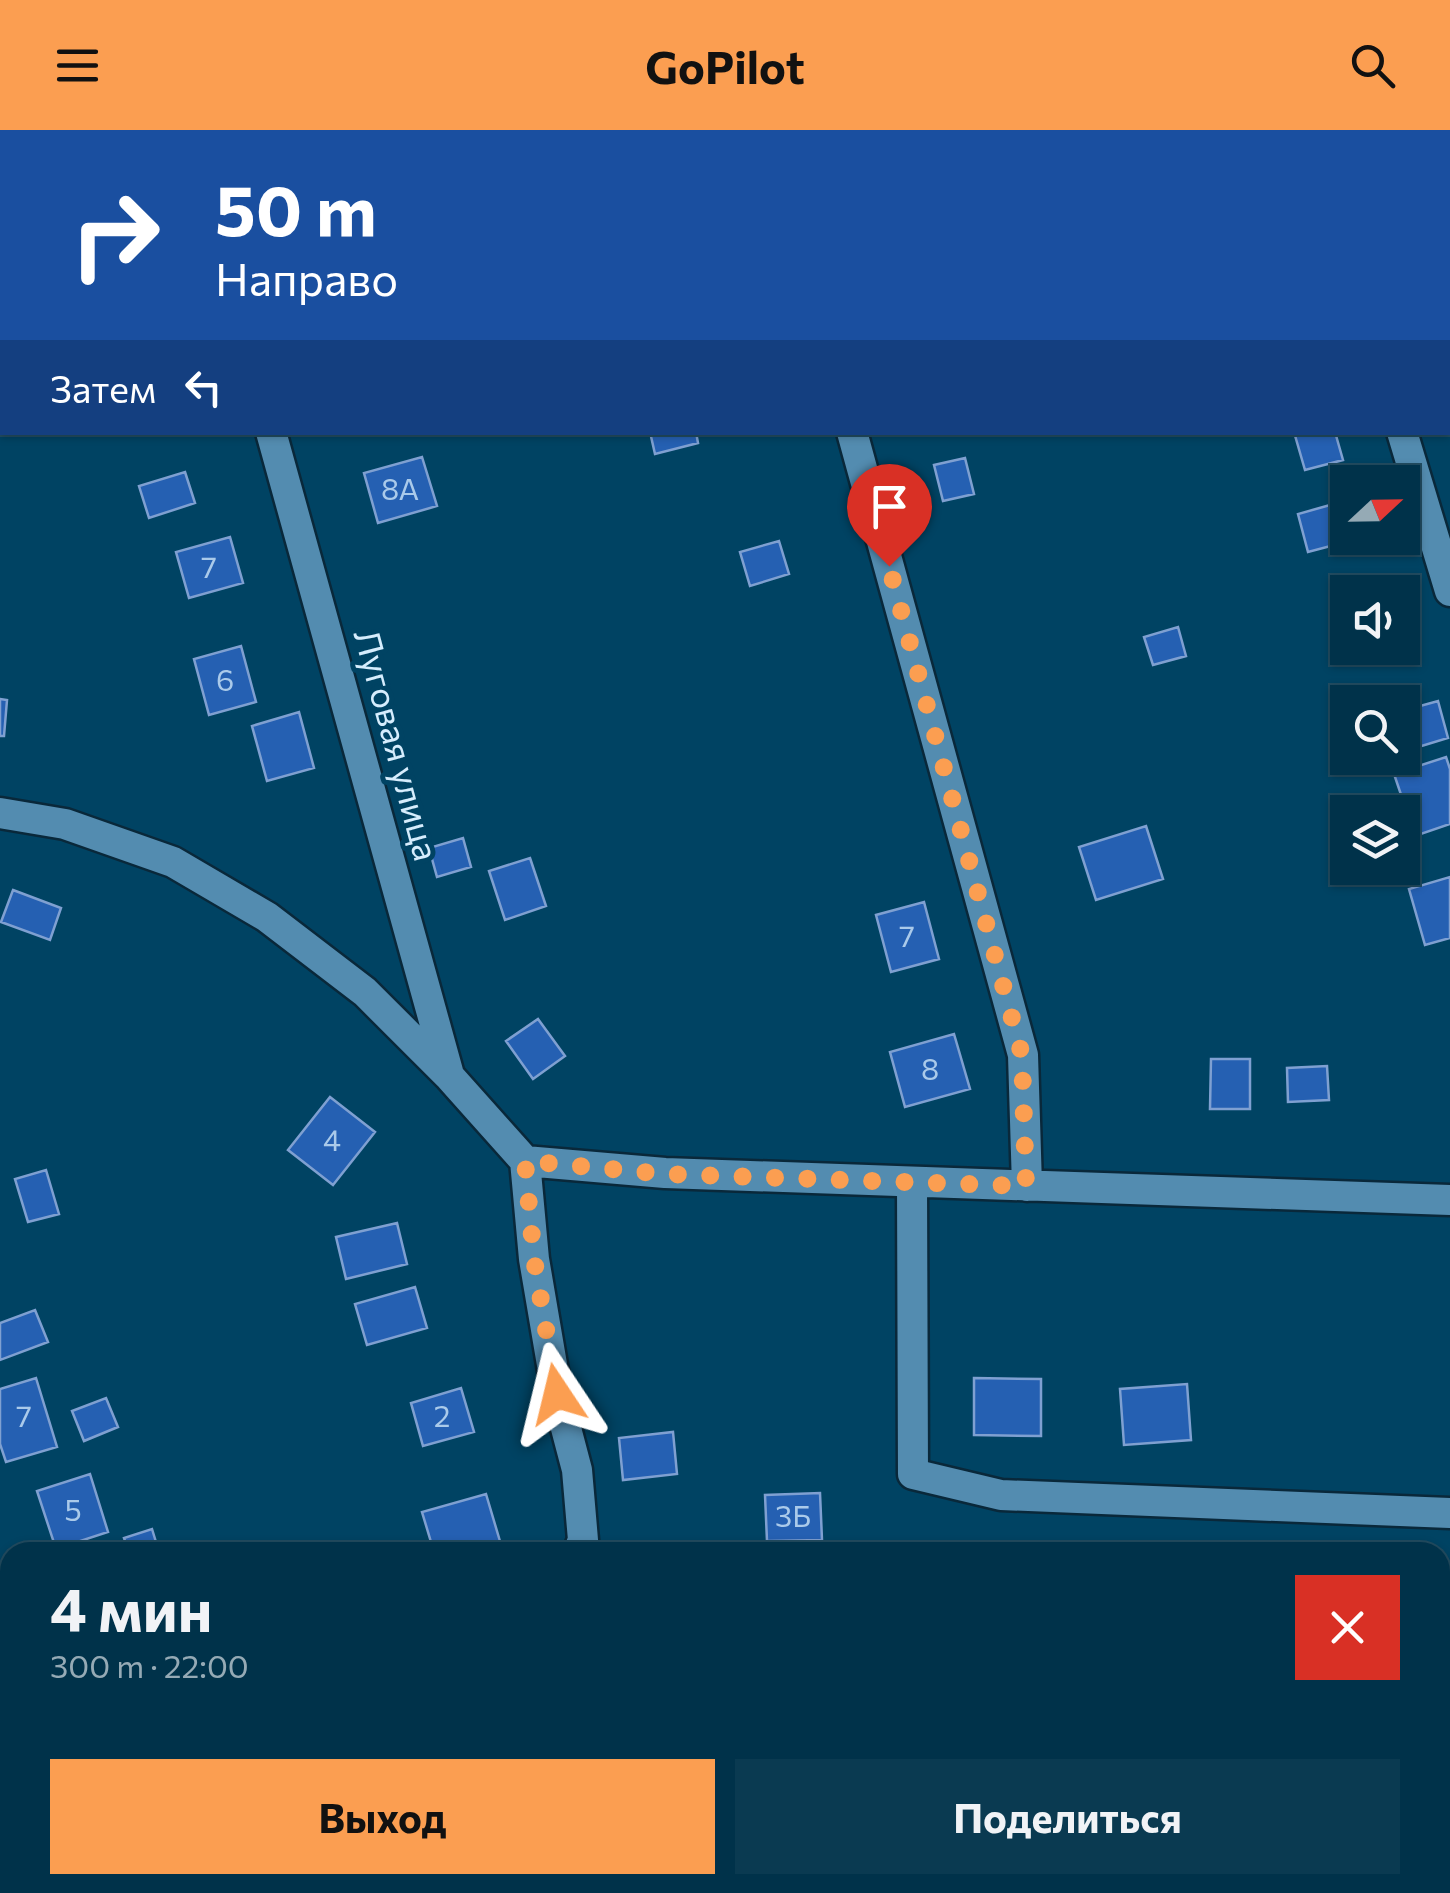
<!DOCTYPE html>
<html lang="ru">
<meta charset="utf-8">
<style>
:root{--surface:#00324a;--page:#0a3a51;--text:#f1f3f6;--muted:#95aab5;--line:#224d62;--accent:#fb9e51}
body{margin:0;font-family:Commissioner,sans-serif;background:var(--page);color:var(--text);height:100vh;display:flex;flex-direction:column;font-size:38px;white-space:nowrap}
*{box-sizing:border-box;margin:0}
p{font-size:32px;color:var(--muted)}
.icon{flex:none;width:55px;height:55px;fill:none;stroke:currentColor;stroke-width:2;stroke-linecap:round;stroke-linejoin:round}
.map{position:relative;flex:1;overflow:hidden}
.side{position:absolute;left:0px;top:1412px;width:1450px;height:352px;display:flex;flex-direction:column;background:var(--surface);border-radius:30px 30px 0 0;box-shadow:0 2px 8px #0004,0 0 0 2px var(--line)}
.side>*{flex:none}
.guide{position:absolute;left:0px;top:0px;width:1450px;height:305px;box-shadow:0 2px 8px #0004,0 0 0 2px var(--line);background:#1a4fa0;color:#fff;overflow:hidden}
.needle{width:65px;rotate:68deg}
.buttons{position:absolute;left:1330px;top:335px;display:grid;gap:20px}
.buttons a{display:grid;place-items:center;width:90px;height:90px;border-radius:0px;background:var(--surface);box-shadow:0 2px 8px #0004,0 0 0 2px var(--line);font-size:50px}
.pin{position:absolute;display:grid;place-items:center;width:85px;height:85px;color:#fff;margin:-102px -42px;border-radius:50% 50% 50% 0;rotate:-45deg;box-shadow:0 0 10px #0007}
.pin .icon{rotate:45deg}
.me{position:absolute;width:110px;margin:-55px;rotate:350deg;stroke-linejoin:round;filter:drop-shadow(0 0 8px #0008)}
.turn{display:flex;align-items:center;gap:35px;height:210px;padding:0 50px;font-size:45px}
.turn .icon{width:130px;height:130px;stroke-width:2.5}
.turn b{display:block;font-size:70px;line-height:85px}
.then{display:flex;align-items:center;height:95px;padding:0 50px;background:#0003;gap:20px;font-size:38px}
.round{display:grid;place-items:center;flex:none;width:105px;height:105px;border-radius:0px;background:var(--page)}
.headline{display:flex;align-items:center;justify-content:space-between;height:170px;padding:0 50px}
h1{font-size:60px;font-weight:700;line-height:75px}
.action{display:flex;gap:20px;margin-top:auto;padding:20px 50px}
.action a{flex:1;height:115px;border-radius:0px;background:var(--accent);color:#111;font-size:40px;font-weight:700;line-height:115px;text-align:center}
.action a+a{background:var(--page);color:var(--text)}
header{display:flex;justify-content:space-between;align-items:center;height:130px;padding:0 50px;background:var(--accent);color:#111;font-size:45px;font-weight:700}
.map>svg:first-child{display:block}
</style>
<header><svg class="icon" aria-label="menu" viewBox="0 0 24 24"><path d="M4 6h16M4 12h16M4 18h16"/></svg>GoPilot<svg class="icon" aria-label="search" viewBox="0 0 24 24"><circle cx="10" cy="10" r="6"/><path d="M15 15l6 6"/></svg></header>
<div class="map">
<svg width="1450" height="1763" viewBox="0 0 1450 1763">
<rect width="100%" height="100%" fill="#004363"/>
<!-- building -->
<path fill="#2560b2" stroke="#7fa0d1" stroke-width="2.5" d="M 261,0 L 306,0 L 307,2 L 262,2 Z
M 650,302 L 696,302 L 698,313 L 655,324 Z
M 1294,302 L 1335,302 L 1343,330 L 1305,340 Z
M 422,327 L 437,376 L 378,393 L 364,343 Z
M 965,328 L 974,364 L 943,371 L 934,335 Z
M 185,342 L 195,373 L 149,388 L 139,356 Z
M 1348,370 L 1348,408 L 1361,408 L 1308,422 L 1298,384 Z
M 230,407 L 243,453 L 189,468 L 176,422 Z
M 779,411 L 789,444 L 750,456 L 740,422 Z
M 1178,497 L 1186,526 L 1153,535 L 1144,507 Z
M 241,516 L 256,572 L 209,585 L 194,529 Z
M 0,569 L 7,570 L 4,606 L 0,606 Z
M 1438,571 L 1448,608 L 1405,621 L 1402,581 Z
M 299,582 L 314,638 L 267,651 L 252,596 Z
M 1446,627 L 1450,639 L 1450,694 L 1415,706 L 1394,644 Z
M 1146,696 L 1163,749 L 1096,770 L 1079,717 Z
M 463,708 L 471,737 L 437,747 L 429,718 Z
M 530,728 L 546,776 L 505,790 L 489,741 Z
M 1450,747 L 1450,808 L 1425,815 L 1409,759 Z
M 13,760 L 61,778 L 50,810 L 1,792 Z
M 924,772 L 939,829 L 891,842 L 876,785 Z
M 538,889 L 565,926 L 533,949 L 506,911 Z
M 954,904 L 970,959 L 905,977 L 890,922 Z
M 1211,929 L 1250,929 L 1250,979 L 1210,979 Z
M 1327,936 L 1329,970 L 1288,972 L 1287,938 Z
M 330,967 L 375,1002 L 333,1055 L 288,1020 Z
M 46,1040 L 59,1084 L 28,1092 L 15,1049 Z
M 397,1093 L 407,1134 L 346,1149 L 336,1107 Z
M 415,1157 L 427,1198 L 367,1215 L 355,1174 Z
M 35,1180 L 48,1212 L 0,1230 L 0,1193 Z
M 36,1248 L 57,1317 L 6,1332 L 0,1314 L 0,1259 Z
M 974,1248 L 1041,1249 L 1041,1306 L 974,1305 Z
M 1187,1254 L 1191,1310 L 1124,1315 L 1120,1259 Z
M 461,1258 L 474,1302 L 423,1316 L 411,1273 Z
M 106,1268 L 118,1297 L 84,1311 L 72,1281 Z
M 673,1302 L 677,1344 L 623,1350 L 619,1308 Z
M 90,1344 L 108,1402 L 56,1419 L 37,1361 Z
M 820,1363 L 822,1410 L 767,1411 L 765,1365 Z
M 486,1364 L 502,1418 L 487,1422 L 434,1422 L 422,1382 Z
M 152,1399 L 159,1422 L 129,1422 L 124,1408 Z
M 1042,1418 L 1101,1421 L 1101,1422 L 1042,1422 Z
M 1159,1420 L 1226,1422 L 1159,1422 Z
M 1311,1755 L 1360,1755 L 1357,1763 L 1308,1763 Z"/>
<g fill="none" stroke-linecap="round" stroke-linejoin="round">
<defs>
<path id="minor" d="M 187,0 L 188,2
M 751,0 L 757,2
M 1314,0 L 1315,2
M 1448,12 L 1450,11
M 1448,185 L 1450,186
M 271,302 L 449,945
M 852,302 L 1023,925 L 1027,1056
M 1402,302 L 1450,461
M 0,683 L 65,694 L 173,732 L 267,787 L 365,862 L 450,947 L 525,1031 L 534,1129 L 557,1264 L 577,1340 L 583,1410 L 578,1422
M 525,1031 L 665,1043 L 1450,1070
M 912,1052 L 913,1344 L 1001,1365 L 1450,1383
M 0,1481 L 10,1516
M 79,1755 L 81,1763
M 262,1763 L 277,1755"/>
</defs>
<!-- minor casing -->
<use href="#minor" stroke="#09283a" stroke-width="35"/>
<!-- minor -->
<use href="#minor" stroke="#538cb0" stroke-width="30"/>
</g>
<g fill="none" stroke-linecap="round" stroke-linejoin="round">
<!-- route -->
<path stroke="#fb9e51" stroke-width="18" stroke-dasharray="0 32.4" d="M 557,1264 L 534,1129 L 525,1031 L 665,1044 L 1026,1056 L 1022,925 L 889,436"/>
</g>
<g text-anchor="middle" stroke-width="10" stroke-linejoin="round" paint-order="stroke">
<!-- number labels -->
<g font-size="30" fill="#aacaea">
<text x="400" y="370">8А</text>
<text x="209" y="448">7</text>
<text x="225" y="561">6</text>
<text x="907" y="817">7</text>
<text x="930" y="950">8</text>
<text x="332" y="1021">4</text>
<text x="24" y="1297">7</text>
<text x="442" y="1297">2</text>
<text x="73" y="1391">5</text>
<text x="793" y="1397">3Б</text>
</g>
<!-- street labels -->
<g font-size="35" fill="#d6edfd" stroke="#004363">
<text transform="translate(396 615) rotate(75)" y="12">Луговая улица</text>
</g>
</g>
</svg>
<div class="buttons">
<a><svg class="needle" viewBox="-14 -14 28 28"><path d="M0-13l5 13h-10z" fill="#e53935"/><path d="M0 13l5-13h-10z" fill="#95aab5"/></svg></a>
<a><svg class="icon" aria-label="sound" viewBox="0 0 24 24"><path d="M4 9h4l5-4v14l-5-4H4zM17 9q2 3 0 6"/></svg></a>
<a><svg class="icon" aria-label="search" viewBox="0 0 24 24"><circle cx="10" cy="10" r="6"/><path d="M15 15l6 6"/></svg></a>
<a><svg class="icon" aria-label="layers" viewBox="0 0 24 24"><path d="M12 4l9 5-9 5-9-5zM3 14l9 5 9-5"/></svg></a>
</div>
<div class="pin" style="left:889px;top:436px;background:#d93025"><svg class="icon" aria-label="arrive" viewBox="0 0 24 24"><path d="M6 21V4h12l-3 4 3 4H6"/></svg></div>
<svg class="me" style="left:557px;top:1264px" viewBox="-20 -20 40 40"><path d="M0-17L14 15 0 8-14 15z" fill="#fb9e51" stroke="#fff" stroke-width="4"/></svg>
<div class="guide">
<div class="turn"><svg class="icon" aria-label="right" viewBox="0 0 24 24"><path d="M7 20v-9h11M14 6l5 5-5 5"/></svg><div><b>50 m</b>Направо</div></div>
<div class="then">Затем<svg class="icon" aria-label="left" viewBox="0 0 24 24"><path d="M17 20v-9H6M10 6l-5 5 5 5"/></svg></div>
</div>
<section class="side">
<div class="headline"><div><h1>4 мин</h1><p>300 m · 22:00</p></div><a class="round" style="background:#d93025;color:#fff"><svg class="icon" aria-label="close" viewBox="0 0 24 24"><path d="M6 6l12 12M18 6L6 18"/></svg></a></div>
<div class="action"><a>Выход</a><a>Поделиться</a></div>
</section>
</div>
